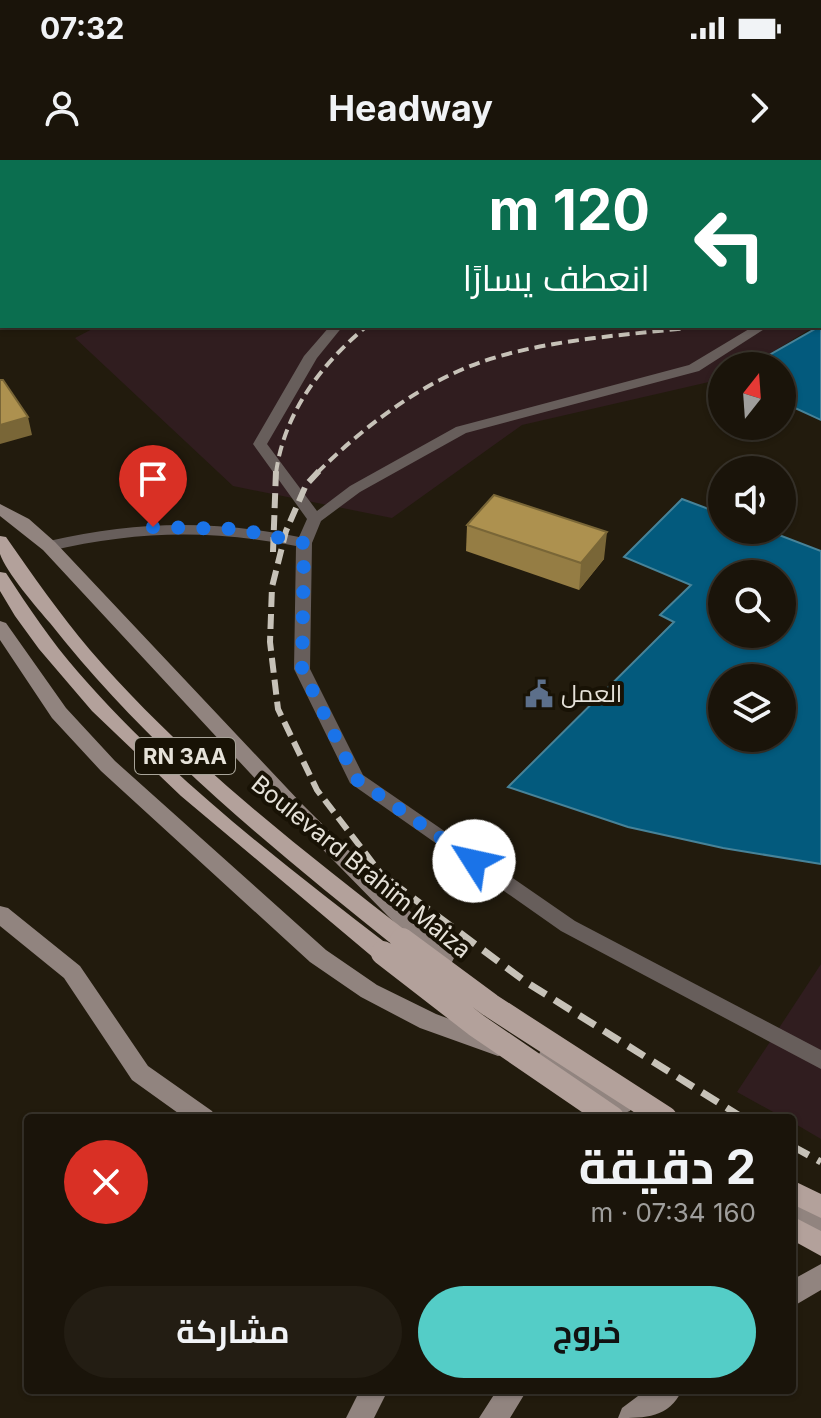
<!DOCTYPE html>
<html lang="ar">
<meta charset="utf-8">
<style>
:root{--surface:#1a140a;--page:#231d13;--text:#f1f3f6;--muted:#9f9e9c;--line:#38332b;--accent:#54cdc7}
body{margin:0;font-family:Inter,Cairo,sans-serif;background:var(--page);color:var(--text);direction:rtl;height:100vh;display:flex;flex-direction:column;font-size:30px;white-space:nowrap}
*{box-sizing:border-box;margin:0}
p{font-size:26px;color:var(--muted)}
.icon{flex:none;width:44px;height:44px;fill:none;stroke:currentColor;stroke-width:2;stroke-linecap:round;stroke-linejoin:round}
.map{position:relative;flex:1;overflow:hidden;direction:ltr}
.sheet{position:absolute;left:24px;top:954px;width:772px;height:280px;display:flex;flex-direction:column;background:var(--surface);border-radius:8px;box-shadow:0 2px 6px #0004,0 0 0 2px var(--line);direction:rtl}
.sheet>*{flex:none}
.guide{position:absolute;left:0px;top:0px;width:822px;height:168px;box-shadow:0 2px 6px #0004,0 0 0 2px var(--line);direction:rtl;background:#0b6e4f;color:#fff;overflow:hidden}
.needle{width:52px;rotate:17deg}
.buttons{position:absolute;left:708px;top:192px;display:grid;gap:16px}
.buttons a{display:grid;place-items:center;width:88px;height:88px;border-radius:50%;background:var(--surface);box-shadow:0 2px 6px #0004,0 0 0 2px var(--line);font-size:40px}
.pin{position:absolute;display:grid;place-items:center;width:68px;height:68px;color:#fff;margin:-82px -34px;border-radius:50% 50% 50% 0;rotate:-45deg;box-shadow:0 0 8px #0007}
.pin .icon{rotate:45deg}
.me{position:absolute;width:88px;margin:-44px;rotate:305deg;stroke-linejoin:round;filter:drop-shadow(0 0 6px #0008)}
.turn{display:flex;align-items:center;gap:28px;height:168px;padding:0 40px;font-size:36px}
.turn .icon{width:104px;height:104px;stroke-width:2.5}
.turn b{display:block;font-size:56px;line-height:68px}
.round{display:grid;place-items:center;flex:none;width:84px;height:84px;border-radius:42px;background:var(--page)}
.head{display:flex;align-items:center;justify-content:space-between;height:136px;padding:0 40px}
h1{font-size:48px;font-weight:700;line-height:60px}
.primary-button{display:flex;gap:16px;margin-top:auto;padding:16px 40px}
.primary-button a{flex:1;height:92px;border-radius:48px;background:var(--accent);color:#111;font-size:32px;font-weight:700;line-height:92px;text-align:center}
.primary-button a+a{background:var(--page);color:var(--text)}
.status{display:flex;justify-content:space-between;align-items:center;height:56px;padding:0 40px;background:var(--surface);direction:ltr}
.status svg{height:22px;fill:currentColor}
header{display:flex;justify-content:space-between;align-items:center;height:104px;padding:0 40px;background:var(--surface);font-size:36px;font-weight:700}
.map>svg:first-child{display:block}
</style>
<div class="status"><b>07:32</b><svg viewBox="0 0 49 12"><path d="M0 12V9h3v3zM5 12V6h3v6zM10 12V3h3v9zM15 12V0h3v12zM26 1h20v11H26zM47 4h2v5h-2z"/></svg></div>
<header><svg class="icon" aria-label="forward" viewBox="0 0 24 24"><path d="M9 5l7 7-7 7"/></svg>Headway<svg class="icon" aria-label="person" viewBox="0 0 24 24"><circle cx="12" cy="8" r="4"/><path d="M4 21q1-7 8-7t8 7"/></svg></header>
<div class="map">
<svg width="821" height="1258" viewBox="0 0 821 1258">
<rect width="100%" height="100%" fill="#221b0d"/>
<!-- industrial -->
<path fill="#301d1f" d="M 458,0 L 821,0 L 821,162 L 820,2 L 453,2 Z
M 98,166 L 815,166 L 750,206 L 722,206 L 722,219 L 522,265 L 392,358 L 233,326 L 75,178 Z
M 821,804 L 821,979 L 792,962 L 792,958 L 784,958 L 737,932 Z"/>
<!-- water -->
<path fill="#035a7d" stroke="#478399" stroke-width="2" fill-rule="evenodd" d="M 0,0 L 458,0 L 2,2 L 2,100 Z
M 821,162 L 821,260 L 782,242 L 782,206 L 750,206 L 820,166 Z
M 682,339 L 722,354 L 722,370 L 766,370 L 821,391 L 821,704 L 723,688 L 628,667 L 508,627 L 674,462 L 660,455 L 691,425 L 624,397 ZM 722,414 L 782,414 L 782,474 L 722,474 ZM 722,518 L 782,518 L 782,578 L 722,578 Z"/>
<g fill="none" stroke-linecap="round" stroke-linejoin="round">
<!-- service -->
<path fill="#675e5b" fill-rule="evenodd" d="M 650,0 L 664,0 L 648,2 Z
M 820,127 L 821,127 L 821,135 L 820,135 Z
M 330,166 L 343,166 L 317,198 L 267,284 L 317,351 L 350,326 L 456,267 L 689,205 L 754,166 L 769,166 L 699,211 L 466,273 L 360,332 L 321,361 L 312,383 L 310,509 L 363,615 L 575,761 L 821,890 L 821,909 L 561,771 L 350,623 L 294,509 L 296,386 C 208,369 136,371 49,391 L 41,386 L 49,381 C 137,361 210,360 299,377 L 307,359 L 253,284 L 304,196 Z"/>
<!-- secondary -->
<path fill="#91847f" fill-rule="evenodd" d="M 0,344 L 29,359 L 55,382 L 302,644 L 451,792 L 454,798 L 451,804 L 443,807 L 435,804 L 288,654 L 43,390 L 0,356 Z
M 0,461 L 6,463 L 66,548 L 115,601 L 326,790 L 377,825 L 436,854 L 506,880 L 510,887 L 506,894 L 498,896 L 420,868 L 361,837 L 310,802 L 101,611 L 52,558 L 0,480 Z
M 0,746 L 8,748 L 80,806 L 148,906 L 212,951 L 216,958 L 185,958 L 132,920 L 64,818 L 0,766 Z
M 551,884 L 630,937 L 634,944 L 630,951 L 622,954 L 614,951 L 565,921 L 539,894 L 543,887 Z
M 792,1033 L 821,1048 L 821,1072 L 792,1057 Z
M 821,1104 L 821,1130 L 792,1147 L 792,1120 Z
M 360,1230 L 388,1230 L 374,1258 L 346,1258 Z
M 497,1230 L 527,1230 L 510,1258 L 479,1258 Z
M 646,1230 L 682,1230 C 669,1258 645,1258 618,1258 L 622,1248 Z"/>
<!-- primary -->
<path fill="#b3a19b" fill-rule="evenodd" d="M 0,376 L 6,377 C 33,416 60,454 90,490 C 183,598 298,687 410,774 L 413,780 L 410,786 L 402,788 L 394,786 C 271,687 148,588 50,463 C 37,448 6,412 0,394 C 0,389 0,381 0,376 Z
M 0,412 L 6,413 C 29,448 51,481 78,512 C 166,614 284,705 391,787 L 394,793 L 391,799 L 383,802 L 375,799 L 181,636 L 92,551 L 39,489 L 15,456 L 0,431 Z
M 792,1020 L 821,1034 L 821,1058 L 792,1044 Z
M 792,1056 L 821,1071 L 821,1096 L 792,1080 Z"/>
<!-- rail-far2 -->
<path stroke="#c7c2b8" stroke-width="4" stroke-dasharray="11 6" stroke-linecap="butt" d="M 674,2 L 678,0
M 276,313 C 284,253 321,204 367,166
M 317,313 C 363,267 422,222 484,201 C 553,178 632,175 703,166"/>
<!-- rail-far1 -->
<path stroke="#c7c2b8" stroke-width="6" stroke-dasharray="15 7" stroke-linecap="butt" d="M 319,311 L 306,325 L 286,371 L 272,427 L 270,482 L 278,549 L 317,630 L 382,715 L 392,723
M 273,392 L 276,311"/>
<!-- rail -->
<path stroke="#c7c2b8" stroke-width="7" stroke-dasharray="19 10" stroke-linecap="butt" d="M 390,721 L 526,822 L 743,958
M 792,986 L 821,1002"/>
<!-- primary-bridge -->
<path stroke="#b3a19b" stroke-width="24" d="M 402,780 L 490,845 L 665,958
M 383,793 L 476,865 L 612,958"/>
</g>
<!-- wall -->
<path fill="#957d44" d="M 467,365 L 604,399 L 579,430 L 466,391 Z"/>
<!-- shaded-wall -->
<path fill="#796637" d="M 28,257 L 32,275 L 0,284 L 0,265 Z
M 607,372 L 604,399 L 579,430 L 581,403 Z"/>
<!-- building -->
<path fill="#ad914f" stroke="#796637" stroke-width="2" d="M 0,220 L 3,220 L 28,257 L 0,265 Z
M 494,335 L 607,372 L 581,403 L 467,365 Z"/>
<g fill="none" stroke-linecap="round" stroke-linejoin="round">
<!-- route -->
<path stroke="#1a73e8" stroke-width="14" stroke-dasharray="0 25.2" d="M 153,367 L 238,369 L 304,383 L 302,509 L 356,619 L 474,701"/>
</g>
<!-- icons -->
<defs>
<symbol id="civic-bare" viewBox="-9 -9 18 18"><path d="M-.6-6.5H3V-4.5H.6V-3L4-1V1h2V6H-6V1h2V-1L-.6-3ZM-1.2 2.5V6h2.4V2.5Z" fill="#5c6f8a" stroke="#181205" stroke-width="2.5" paint-order="stroke"/></symbol>
</defs>
<g fill-rule="evenodd">
<use href="#civic-bare" x="519" y="514" width="40" height="40"/>
</g>
<g text-anchor="middle" stroke-width="8" stroke-linejoin="round" paint-order="stroke">
<!-- shield labels -->
<rect fill="#181205" stroke="#a8a499" stroke-width="2" x="135" y="578" width="100" height="36" rx="6"/>
<g font-size="22" font-weight="bold" fill="#e6e2d9">
<text x="185" y="604">RN 3AA</text>
</g>
<!-- poi labels -->
<g font-size="24" fill="#e6e2d9" stroke="#181205" text-anchor="start">
<text x="561" y="542">العمل</text>
</g>
<!-- street labels -->
<g font-size="24" fill="#e6e2d9" stroke="#181205">
<text transform="translate(361 707) rotate(39)" y="8">Boulevard Brahim Maiza</text>
</g>
</g>
</svg>
<div class="buttons">
<a><svg class="needle" viewBox="-14 -14 28 28"><path d="M0-13l5 13h-10z" fill="#e53935"/><path d="M0 13l5-13h-10z" fill="#9f9e9c"/></svg></a>
<a><svg class="icon" aria-label="sound" viewBox="0 0 24 24"><path d="M4 9h4l5-4v14l-5-4H4zM17 9q2 3 0 6"/></svg></a>
<a><svg class="icon" aria-label="search" viewBox="0 0 24 24"><circle cx="10" cy="10" r="6"/><path d="M15 15l6 6"/></svg></a>
<a><svg class="icon" aria-label="layers" viewBox="0 0 24 24"><path d="M12 4l9 5-9 5-9-5zM3 14l9 5 9-5"/></svg></a>
</div>
<div class="pin" style="left:153px;top:367px;background:#d93025"><svg class="icon" aria-label="arrive" viewBox="0 0 24 24"><path d="M6 21V4h12l-3 4 3 4H6"/></svg></div>
<svg class="me" style="left:474px;top:701px" viewBox="-20 -20 40 40"><circle r="19" fill="#fff"/><path d="M0-13L10 11 0 6-10 11z" fill="#1a73e8"/></svg>
<div class="guide">
<div class="turn"><svg class="icon" aria-label="left" viewBox="0 0 24 24"><path d="M17 20v-9H6M10 6l-5 5 5 5"/></svg><div><b>120 m</b>انعطف يسارًا</div></div>
</div>
<section class="sheet">
<div class="head"><div><h1>2 دقيقة</h1><p>160 m · 07:34</p></div><a class="round" style="background:#d93025;color:#fff"><svg class="icon" aria-label="close" viewBox="0 0 24 24"><path d="M6 6l12 12M18 6L6 18"/></svg></a></div>
<div class="primary-button"><a>خروج</a><a>مشاركة</a></div>
</section>
</div>
